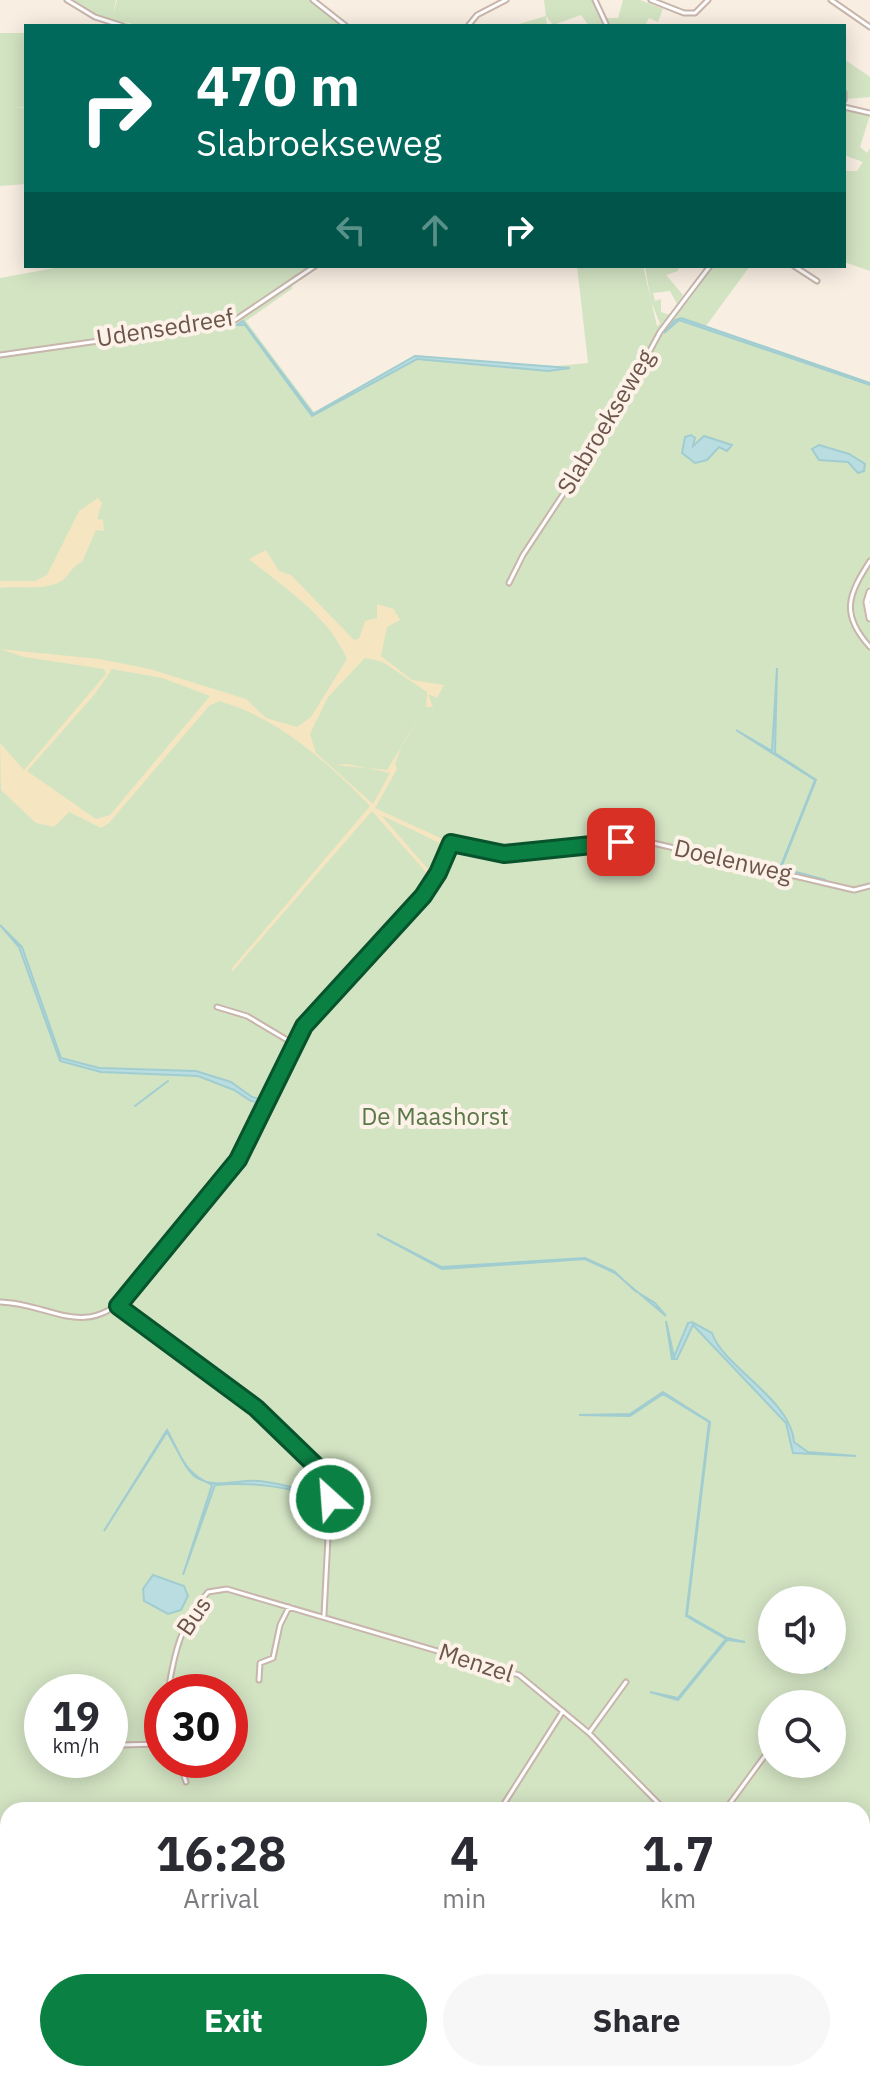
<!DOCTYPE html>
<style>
:root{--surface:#fff;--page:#f7f7f7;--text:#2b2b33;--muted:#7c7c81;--accent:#0b8043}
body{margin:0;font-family:"IBM Plex Sans",sans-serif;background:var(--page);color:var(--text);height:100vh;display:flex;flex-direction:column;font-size:30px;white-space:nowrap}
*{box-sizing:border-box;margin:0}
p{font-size:26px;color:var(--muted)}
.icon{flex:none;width:44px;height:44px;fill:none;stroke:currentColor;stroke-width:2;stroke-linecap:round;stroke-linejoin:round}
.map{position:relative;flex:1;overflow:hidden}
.sheet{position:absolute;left:0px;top:1802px;width:870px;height:280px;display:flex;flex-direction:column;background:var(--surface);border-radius:24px 24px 0 0;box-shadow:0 4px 20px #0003}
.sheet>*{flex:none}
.top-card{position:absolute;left:24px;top:24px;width:822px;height:244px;border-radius:0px;box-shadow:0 4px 20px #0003;background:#00695c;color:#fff;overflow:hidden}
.fabs{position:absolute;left:758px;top:1586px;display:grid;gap:16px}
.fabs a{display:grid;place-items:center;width:88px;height:88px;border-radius:50%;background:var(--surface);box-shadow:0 4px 20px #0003;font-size:40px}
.speed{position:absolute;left:24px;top:1674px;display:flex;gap:16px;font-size:40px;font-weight:700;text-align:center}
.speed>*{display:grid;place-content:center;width:104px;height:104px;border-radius:50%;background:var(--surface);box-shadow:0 4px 20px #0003;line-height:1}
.speed small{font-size:20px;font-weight:400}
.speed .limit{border:12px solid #d22;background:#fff;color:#111}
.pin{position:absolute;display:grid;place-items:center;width:68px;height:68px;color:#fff;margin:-34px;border-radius:16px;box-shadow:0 4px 12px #0006}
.me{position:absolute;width:88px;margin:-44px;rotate:334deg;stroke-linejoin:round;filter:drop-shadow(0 0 6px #0008)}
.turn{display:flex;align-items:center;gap:28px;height:168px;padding:0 40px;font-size:36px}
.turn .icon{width:104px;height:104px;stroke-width:2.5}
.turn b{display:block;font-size:56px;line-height:68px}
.lanes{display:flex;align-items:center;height:76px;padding:0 40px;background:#0003;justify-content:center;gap:40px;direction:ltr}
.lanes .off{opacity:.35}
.eta{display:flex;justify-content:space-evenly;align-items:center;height:136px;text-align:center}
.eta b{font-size:48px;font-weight:800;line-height:56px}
.action{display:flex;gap:16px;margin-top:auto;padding:16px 40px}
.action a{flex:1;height:92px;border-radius:48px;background:var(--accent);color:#fff;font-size:32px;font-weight:800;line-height:92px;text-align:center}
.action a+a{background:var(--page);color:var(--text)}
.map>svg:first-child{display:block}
</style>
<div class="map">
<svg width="870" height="2082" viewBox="0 0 870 2082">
<rect width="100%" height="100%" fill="#f9eee2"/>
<!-- green -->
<path fill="#d3e4c3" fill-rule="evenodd" d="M 69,0 L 79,5 L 74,0 L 116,0 L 113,15 L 117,0 L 312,0 L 345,26 L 140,26 L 121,21 L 134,26 C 111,26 89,12 69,0 Z
M 544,0 L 593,0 L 606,26 L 589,26 L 581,15 L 553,25 L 546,16 L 547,26 L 512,26 L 546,16 Z
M 623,0 L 640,0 L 663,9 L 658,22 L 649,18 L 645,26 L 609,26 L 605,18 L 618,18 Z
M 0,33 L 26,33 L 26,107 L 13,108 L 26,108 L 26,184 L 0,186 Z
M 844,59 L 870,77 L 870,97 L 846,99 Z
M 844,109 L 870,115 L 860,147 L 867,153 L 870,148 L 870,271 L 844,262 L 844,171 L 857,171 L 863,162 L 844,155 Z
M 66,266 L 73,266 L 74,271 L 74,266 L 313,266 L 226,323 L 234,328 L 238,321 L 291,286 L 293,288 L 246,321 L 314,412 L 415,355 L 547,367 L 588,363 L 577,266 L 643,266 L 657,326 L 660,324 L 651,301 L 645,266 L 679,266 L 678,271 L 666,275 L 683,295 L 677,304 L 670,291 L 653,293 L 655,301 L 661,299 L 661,312 L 673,316 L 712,266 L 750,266 L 706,326 L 870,382 L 746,341 L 870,385 L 870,586 L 864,601 L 870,623 L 870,1836 L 862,1852 L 862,1810 L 8,1810 L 8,2074 L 691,2074 L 685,2082 L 0,2082 L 0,278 ZM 772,1600 L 832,1600 L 832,1660 L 772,1660 ZM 42,1692 L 110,1692 L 110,1760 L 42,1760 ZM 162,1692 L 230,1692 L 230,1760 L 162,1760 ZM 772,1704 L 832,1704 L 832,1764 L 772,1764 Z
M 870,1881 L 870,1946 L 862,1940 L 862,1894 Z"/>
<!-- sand -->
<path fill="#f5e5c0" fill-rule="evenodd" d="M 98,498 L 102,503 L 97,519 L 103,520 L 104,531 L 96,530 L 82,562 C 71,566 69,578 58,583 C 42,590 18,586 0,588 L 0,581 L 35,581 L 47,575 L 79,511 Z
M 266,550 L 279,571 L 291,575 L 354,640 L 359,639 L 365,621 L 377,618 L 377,604 L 394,609 L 400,620 L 387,627 L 381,656 L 412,680 L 444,685 L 437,698 L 428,694 L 433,707 L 426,707 L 403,743 L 395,764 L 397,769 L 375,808 L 445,840 L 451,836 L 448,847 L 381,815 L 434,876 L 432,879 L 372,811 L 232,972 L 232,968 L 370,806 C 329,763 277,717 219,701 L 209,706 L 109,823 L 101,828 L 69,812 L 54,827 L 36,823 L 1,790 L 0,743 L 24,770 L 106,674 L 104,669 L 24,657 L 0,649 L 99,659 L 150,669 L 246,699 L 266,718 L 297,727 L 311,717 L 347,659 C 328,615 284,588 249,559 ZM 365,658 L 383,662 L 427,692 L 426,707 L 387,770 L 335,765 L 348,764 L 390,773 L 373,804 L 316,753 L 310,734 L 328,697 ZM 112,669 L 162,678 L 210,696 L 110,815 L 96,819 L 27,771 L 95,694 Z"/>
<!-- water -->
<path fill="#b9dde0" stroke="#a1cdd0" stroke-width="2" d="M 681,318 L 870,383 L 870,385 L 679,320 L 664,333 L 675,320 Z
M 243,321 L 313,414 L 415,356 L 570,368 L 548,371 L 417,359 L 312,416 L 245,325 L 237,325 Z
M 691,435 L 695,438 L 693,446 L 704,436 L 732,445 L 727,451 L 719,447 L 707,460 L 695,463 L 682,453 L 685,437 Z
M 819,445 L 849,454 L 865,464 L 864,471 L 858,473 L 848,462 L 819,460 L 812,449 Z
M 777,668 L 775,753 L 816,780 L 781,868 L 826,880 L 780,868 L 815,780 L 736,730 L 772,751 Z
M 0,925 L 22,947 L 61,1058 L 99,1068 L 196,1071 L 231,1082 L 252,1097 L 267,1101 L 266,1103 L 251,1101 L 234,1090 L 198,1076 L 101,1072 L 60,1061 L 19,947 Z
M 377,1234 L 441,1267 L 585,1258 L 614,1271 L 634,1290 L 655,1303 L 666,1316 L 615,1273 L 585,1259 L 442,1269 Z
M 666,1321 L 674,1357 L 688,1323 L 692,1322 L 712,1333 C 723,1367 791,1399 794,1442 L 808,1452 L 856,1456 L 793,1453 L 786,1423 L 693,1325 L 677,1359 L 672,1359 Z
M 663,1392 L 710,1422 L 687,1615 L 727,1638 L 745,1642 L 727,1640 L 678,1700 L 650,1692 L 678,1698 L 726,1639 L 686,1616 L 709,1422 L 663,1394 L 630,1416 L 579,1415 L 630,1414 Z
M 167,1430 C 175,1443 184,1470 197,1478 C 216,1489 239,1479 260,1481 C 283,1484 305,1490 327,1499 C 290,1488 255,1481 215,1485 L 183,1575 L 212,1485 C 184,1472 183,1459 167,1432 L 104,1531 Z
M 153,1575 L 184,1586 L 188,1596 L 181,1610 L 168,1614 L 144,1601 L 143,1589 Z"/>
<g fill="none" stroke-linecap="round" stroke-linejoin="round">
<!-- stream -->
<path stroke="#a1cdd0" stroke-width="2" d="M 135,1106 L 168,1081
M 825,1669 L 830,1660
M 862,1942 L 870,1948
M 862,2025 L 870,2029"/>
<defs>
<path id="street" d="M 67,0 L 95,17 L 123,26
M 313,0 L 346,26
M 595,0 L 607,26
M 651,0 L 684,13 L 695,13 L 708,0
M 831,0 L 870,27
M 468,26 L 477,15 L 506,0
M 844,93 L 844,100
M 844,107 L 870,113
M 794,266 L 817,281
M 0,355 L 232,322 L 315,266
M 870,561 C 848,595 840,614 870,647
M 509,583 L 523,555 L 614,417 L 660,332 L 710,266
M 217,1007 L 247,1016 L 294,1044
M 0,1302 C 50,1303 83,1340 127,1296 L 238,1160 L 304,1026 L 423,896 L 438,873 L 451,843 C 528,864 580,836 653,843 L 854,890 L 870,886
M 118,1306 L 256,1408 L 321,1474 L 330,1499 L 324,1615
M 259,1680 L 260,1663 L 273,1658 L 280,1625 L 289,1607
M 168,1692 C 174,1654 181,1622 208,1592 L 227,1589 L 519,1675 L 589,1733 L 665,1810
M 800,1704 L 803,1699
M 162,1727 L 162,1740
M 589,1733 L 626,1682
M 120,1745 L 162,1744
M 179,1760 L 186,1782
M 500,1810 L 563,1711
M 725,1810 L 772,1746
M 862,1951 L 870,1958
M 862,2032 L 870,2036
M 35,2082 L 48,2075 L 86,2082
M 368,2082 L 376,2074"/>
<path id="secondary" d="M 870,592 L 867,602 L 870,618"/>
<path id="highway" d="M 862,1862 L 870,1847
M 862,1884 L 870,1870
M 690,2082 L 696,2074
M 705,2082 L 711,2074"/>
</defs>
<!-- street casing -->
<use href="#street" stroke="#c8b5ab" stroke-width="7"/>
<!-- secondary casing -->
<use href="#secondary" stroke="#cdb7ab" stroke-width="9"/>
<!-- highway casing -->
<use href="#highway" stroke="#d6cfcd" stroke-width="11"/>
<!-- street -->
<use href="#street" stroke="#fff" stroke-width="3"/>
<!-- secondary -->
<use href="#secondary" stroke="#fff" stroke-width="5"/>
<!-- highway -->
<use href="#highway" stroke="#edad9f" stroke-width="7"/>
</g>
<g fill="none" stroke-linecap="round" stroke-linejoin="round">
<defs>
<path id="route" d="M 330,1499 L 327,1484 L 315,1465 L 256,1408 L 118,1306 L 238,1160 L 304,1026 L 423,896 L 438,873 L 451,843 L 504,854 L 621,842"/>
</defs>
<!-- route casing -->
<use href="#route" stroke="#07532c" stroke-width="20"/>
<!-- route -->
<use href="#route" stroke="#0b8043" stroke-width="14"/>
</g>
<g text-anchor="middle" stroke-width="8" stroke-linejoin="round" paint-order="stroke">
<!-- street labels -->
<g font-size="24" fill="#6d554c" stroke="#fcf2e8">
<text transform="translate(165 328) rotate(-9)" y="8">Udensedreef</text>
<text transform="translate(606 422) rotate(-59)" y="8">Slabroekseweg</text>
<text transform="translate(733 861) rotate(13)" y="8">Doelenweg</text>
<text transform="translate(194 1616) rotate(-56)" y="8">Bus</text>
<text transform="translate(476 1663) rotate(18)" y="8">Menzel</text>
</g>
<!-- park labels -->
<g font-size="24" fill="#5a7848" stroke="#fcf2e8">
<text x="435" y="1125">De Maashorst</text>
</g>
</g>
</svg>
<div class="fabs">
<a><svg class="icon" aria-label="sound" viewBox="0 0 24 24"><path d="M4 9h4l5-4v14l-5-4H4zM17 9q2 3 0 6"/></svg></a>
<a><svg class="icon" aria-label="search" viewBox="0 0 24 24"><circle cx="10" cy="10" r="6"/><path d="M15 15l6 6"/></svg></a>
</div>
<div class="speed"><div>19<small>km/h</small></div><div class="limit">30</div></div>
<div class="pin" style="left:621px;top:842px;background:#d93025"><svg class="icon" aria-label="arrive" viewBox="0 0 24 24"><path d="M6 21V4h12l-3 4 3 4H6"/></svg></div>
<svg class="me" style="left:330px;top:1499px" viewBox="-20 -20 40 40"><circle r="17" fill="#0b8043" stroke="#fff" stroke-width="3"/><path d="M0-11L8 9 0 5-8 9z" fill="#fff"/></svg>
<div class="top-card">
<div class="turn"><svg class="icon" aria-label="right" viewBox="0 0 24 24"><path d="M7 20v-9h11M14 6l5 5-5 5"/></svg><div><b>470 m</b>Slabroekseweg</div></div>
<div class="lanes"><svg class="icon off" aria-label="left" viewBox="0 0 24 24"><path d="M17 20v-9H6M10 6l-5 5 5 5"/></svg><svg class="icon off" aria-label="ahead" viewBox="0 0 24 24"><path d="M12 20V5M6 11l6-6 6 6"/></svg><svg class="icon" aria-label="right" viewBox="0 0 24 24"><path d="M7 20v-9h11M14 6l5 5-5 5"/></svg></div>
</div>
<section class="sheet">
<div class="eta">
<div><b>16:28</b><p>Arrival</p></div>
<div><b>4</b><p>min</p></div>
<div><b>1.7</b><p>km</p></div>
</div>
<div class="action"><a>Exit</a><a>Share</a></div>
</section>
</div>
